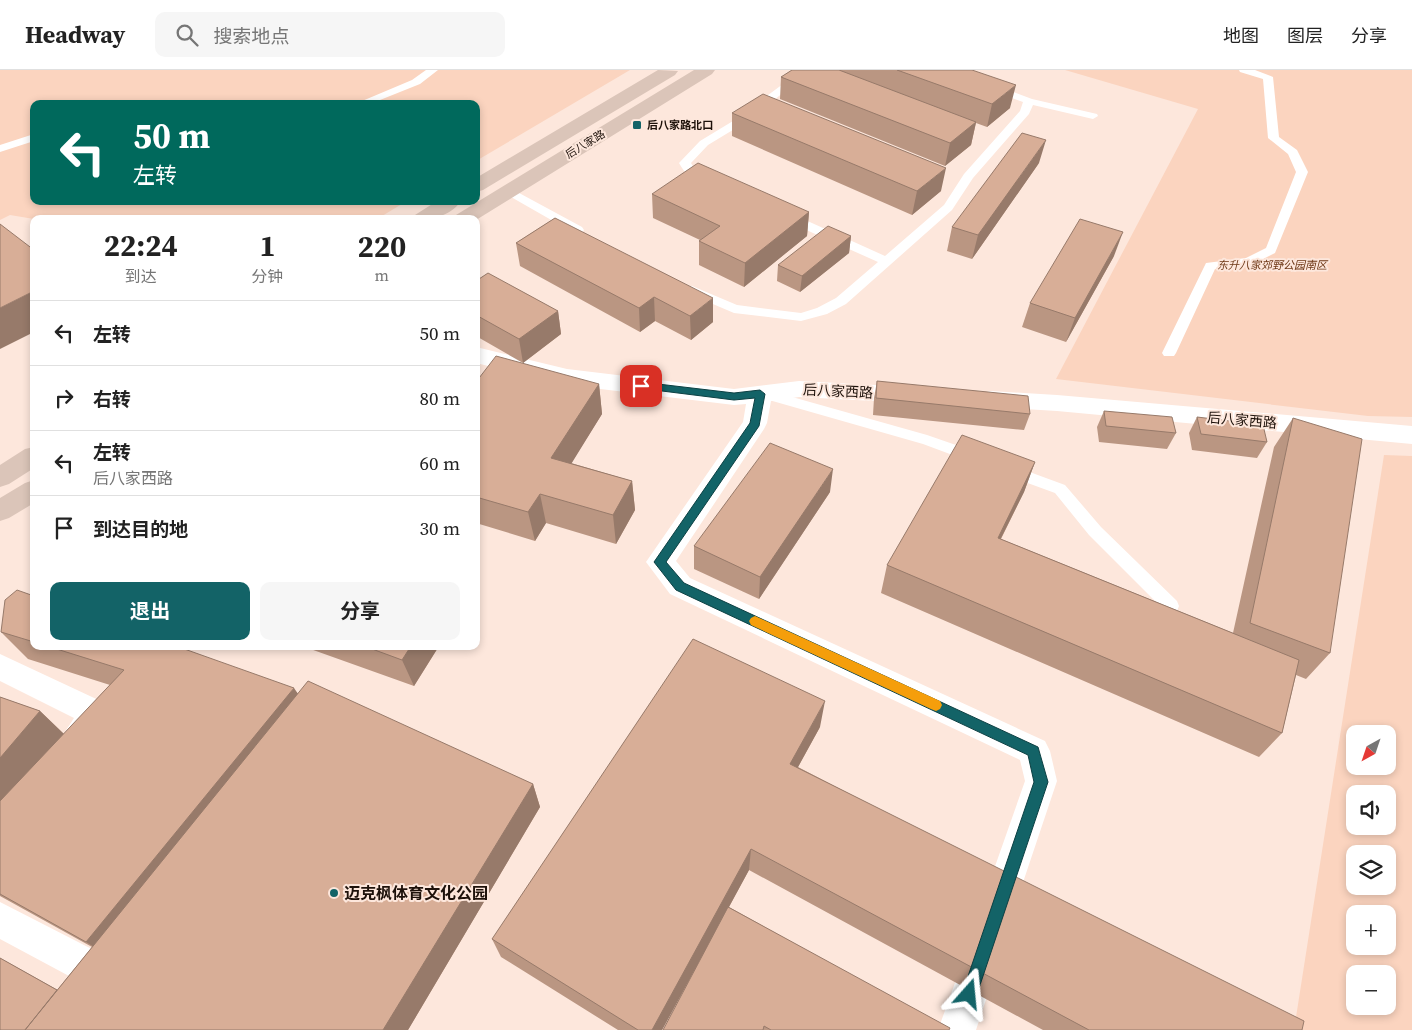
<!DOCTYPE html>
<html lang="zh">
<meta charset="utf-8">
<style>
:root{--surface:#fff;--page:#f6f6f6;--text:#222;--muted:#767676;--line:#e0e0e0;--accent:#136367}
body{margin:0;font-family:"Source Serif 4","Noto Sans SC",serif;background:var(--page);color:var(--text);height:100vh;display:flex;flex-direction:column;font-size:19px;white-space:nowrap}
*{box-sizing:border-box;margin:0}
p{font-size:16px;color:var(--muted)}
.icon{flex:none;width:28px;height:28px;fill:none;stroke:currentColor;stroke-width:2;stroke-linecap:round;stroke-linejoin:round}
.map{position:relative;flex:1;overflow:hidden}
.panel{position:absolute;left:30px;top:145px;width:450px;height:435px;display:flex;flex-direction:column;background:var(--surface);border-radius:10px;box-shadow:0 2px 8px #0003}
.panel>*{flex:none}
.guide{position:absolute;left:30px;top:30px;width:450px;height:105px;border-radius:10px;box-shadow:0 2px 8px #0003;background:#00695c;color:#fff;overflow:hidden}
.needle{width:32px;rotate:220deg}
.buttons{position:absolute;left:1346px;top:655px;display:grid;gap:10px}
.buttons a{display:grid;place-items:center;width:50px;height:50px;border-radius:10px;background:var(--surface);box-shadow:0 2px 8px #0003;font-size:25px}
.pin{position:absolute;display:grid;place-items:center;width:42px;height:42px;color:#fff;margin:-21px;border-radius:10px;box-shadow:0 2px 8px #0006}
.me{position:absolute;width:55px;margin:-28px;rotate:18deg;stroke-linejoin:round;filter:drop-shadow(0 0 4px #0008)}
.turn{display:flex;align-items:center;gap:18px;height:105px;padding:0 20px;font-size:22px}
.turn .icon{width:65px;height:65px;stroke-width:2.5}
.turn b{display:block;font-size:35px;line-height:42px}
.eta{display:flex;justify-content:space-evenly;align-items:center;height:85px;text-align:center}
.eta b{font-size:30px;font-weight:700;line-height:35px}
.action{display:flex;gap:10px;margin-top:auto;padding:10px 20px}
.action a{flex:1;height:58px;border-radius:10px;background:var(--accent);color:#fff;font-size:20px;font-weight:700;line-height:58px;text-align:center}
.action a+a{background:var(--page);color:var(--text)}
ul{padding:0;list-style:none}
li{display:flex;align-items:center;gap:15px;height:65px;padding:0 20px;border-top:1px solid var(--line)}
li div{flex:1}
li b{display:block;font-size:19px}
li em{font-style:normal}
header{display:flex;align-items:center;gap:30px;box-sizing:border-box;height:70px;padding:0 25px;background:var(--surface);border-bottom:1px solid var(--line)}
header strong{font-size:24px}
nav{display:flex;gap:28px;margin-inline-start:auto;font-size:18px}
.search{width:350px;height:45px;background:var(--page);display:flex;align-items:center;gap:12px;box-sizing:border-box;padding:0 18px;border-radius:10px;color:var(--muted);font-size:19px}
.map>svg:first-child{display:block}
</style>
<header>
<strong>Headway</strong>
<div class="search"><svg class="icon" aria-label="search" viewBox="0 0 24 24"><circle cx="10" cy="10" r="6"/><path d="M15 15l6 6"/></svg>搜索地点</div>
<nav><a>地图</a><a>图层</a><a>分享</a></nav>
</header>
<div class="map">
<svg width="1412" height="960" viewBox="0 0 1412 960">
<rect width="100%" height="100%" fill="#fde7dc"/>
<!-- green -->
<path fill="#fbd4bf" fill-rule="evenodd" d="M 0,0 L 630,0 L 476,91 L 476,34 L 34,34 L 34,131 L 407,131 L 377,149 L 34,149 L 10,145 L 0,150 Z
M 1065,0 L 1412,0 L 1412,347 L 1368,346 L 1056,309 L 1198,39 Z
M 1384,385 L 1412,386 L 1412,960 L 1294,960 ZM 1355,664 L 1388,664 L 1388,696 L 1355,696 ZM 1355,724 L 1388,724 L 1388,756 L 1355,756 ZM 1355,784 L 1388,784 L 1388,816 L 1355,816 ZM 1355,844 L 1388,844 L 1388,876 L 1355,876 ZM 1355,904 L 1388,904 L 1388,936 L 1355,936 Z"/>
<g fill="none" stroke-linecap="round" stroke-linejoin="round">
<!-- service -->
<path fill="#fff" fill-rule="evenodd" d="M 426,0 L 438,0 L 420,14 L 370,34 L 355,34 L 412,10 Z
M 802,0 L 813,0 L 741,55 L 708,75 L 691,93 C 697,105 704,102 712,110 L 710,112 C 695,116 685,104 679,93 L 700,71 L 733,51 Z
M 1239,0 L 1255,0 L 1273,7 L 1279,67 L 1297,80 L 1308,102 L 1275,183 L 1253,194 L 1215,199 L 1176,283 L 1174,286 L 1164,286 L 1162,283 L 1206,193 L 1246,188 L 1266,178 L 1296,102 L 1288,84 L 1268,68 L 1263,9 L 1240,2 Z
M 994,15 L 1032,29 L 1097,44 L 1098,46 L 1093,49 L 1033,35 L 1029,44 L 973,108 L 952,140 L 846,234 L 827,244 L 801,251 L 734,243 L 687,223 L 686,220 L 687,217 L 692,216 L 737,235 L 801,243 L 817,238 L 836,228 L 878,192 L 784,150 L 782,147 L 784,144 L 792,144 L 885,186 L 944,135 L 964,104 L 1020,41 L 1023,32 L 990,20 L 989,18 L 990,16 Z
M 34,64 L 34,71 L 0,82 L 0,75 Z
M 508,117 L 582,157 L 584,160 L 582,163 L 574,163 L 504,123 L 502,121 L 504,119 Z
M 760,318 L 927,365 L 979,383 L 982,387 L 979,391 L 974,393 L 923,374 L 755,326 L 753,323 L 755,320 Z
M 1008,394 L 1065,415 L 1101,457 L 1177,531 L 1179,536 L 1177,541 L 1171,543 L 1165,541 L 1089,465 L 1055,423 L 1003,404 L 1000,400 L 1003,396 Z"/>
<!-- minor -->
<path fill="#fff" fill-rule="evenodd" d="M 476,277 L 567,299 L 734,319 L 799,311 L 913,317 L 922,319 L 925,325 L 922,331 L 913,333 L 799,327 L 771,331 L 767,353 L 764,359 L 676,491 L 690,508 L 1045,671 L 1050,681 L 1057,711 L 1010,851 L 998,857 L 986,851 L 980,839 L 1025,711 L 1020,690 L 670,524 L 646,492 L 743,352 L 746,334 L 734,335 L 567,315 L 476,293 Z
M 991,321 L 1057,325 L 1412,356 L 1412,374 L 1057,341 L 991,337 L 982,335 L 979,329 L 982,323 Z
M 0,584 L 107,634 L 112,644 C 104,659 95,673 79,679 L 68,675 L 63,665 L 74,648 L 0,611 Z
M 0,832 L 123,895 L 128,908 L 123,921 L 110,926 L 97,921 L 0,869 Z
M 983,866 L 996,871 L 1001,884 L 976,960 L 938,960 L 970,871 Z"/>
<!-- secondary -->
<path fill="#dbc5b9" fill-rule="evenodd" d="M 658,0 L 678,1 L 675,5 L 483,120 L 476,122 L 476,108 Z
M 694,0 L 715,0 L 712,4 L 476,150 L 453,149 L 456,145 Z
M 437,131 L 461,131 C 449,148 430,149 412,149 L 415,145 Z
M 34,377 L 34,398 L 9,414 L 0,417 L 0,395 L 25,379 Z
M 34,410 L 34,433 L 9,448 L 0,451 L 0,428 L 25,413 Z"/>
</g>
<!-- wall -->
<path fill="#ba9682" d="M 792,0 L 972,0 L 1010,38 L 987,57 L 976,53 L 971,75 L 945,96 L 780,29 L 781,7 Z
M 732,43 L 941,121 L 912,145 L 732,66 Z
M 1039,93 L 972,189 L 947,181 L 952,157 Z
M 652,124 L 809,142 L 807,166 L 744,217 L 699,195 L 699,171 L 700,170 L 653,148 Z
M 555,148 L 713,252 L 691,270 L 655,251 L 640,262 L 520,196 L 516,173 Z
M 851,166 L 849,183 L 800,222 L 777,211 L 778,195 Z
M 1114,186 L 1066,272 L 1022,257 L 1030,233 Z
M 476,211 L 558,241 L 561,264 L 523,293 L 476,266 Z
M 877,311 L 1030,344 L 1024,360 L 873,345 L 874,328 Z
M 476,312 L 599,314 L 602,344 L 571,393 L 632,411 L 635,440 L 616,474 L 546,453 L 535,471 L 476,453 Z
M 1104,341 L 1176,363 L 1167,379 L 1099,372 L 1097,357 Z
M 1197,347 L 1267,372 L 1257,388 L 1192,380 L 1189,363 Z
M 1293,348 L 1330,583 L 1306,609 L 1296,605 L 1282,663 L 1259,687 L 881,523 L 887,495 L 1035,392 L 1024,422 L 1001,469 L 1233,563 L 1274,377 Z
M 830,422 L 759,529 L 694,499 L 694,476 Z
M 34,526 L 34,576 L 176,576 L 533,714 L 540,737 L 408,960 L 0,960 L 57,920 L 92,877 L 0,826 L 0,627 L 40,641 L 64,664 L 110,615 L 28,589 L 1,562 Z
M 302,576 L 439,576 L 414,616 Z
M 820,657 L 798,697 L 1302,960 L 1043,960 L 749,800 L 729,837 L 949,960 L 663,960 L 712,868 L 662,960 L 618,960 L 501,887 L 492,869 Z"/>
<!-- shaded-wall -->
<path fill="#977a6a" d="M 1016,15 L 1010,38 L 987,57 L 992,34 Z
M 976,52 L 971,75 L 945,96 L 950,73 Z
M 1046,70 L 1039,93 L 972,189 L 978,165 Z
M 946,98 L 941,121 L 912,145 L 917,121 Z
M 809,142 L 807,166 L 744,217 L 745,193 Z
M 1123,162 L 1114,186 L 1066,272 L 1075,248 Z
M 851,166 L 849,183 L 800,222 L 802,206 Z
M 34,221 L 34,262 L 0,279 L 0,238 Z
M 654,227 L 655,251 L 640,262 L 639,238 Z
M 713,228 L 713,252 L 691,270 L 690,246 Z
M 558,241 L 561,264 L 523,293 L 519,269 Z
M 599,314 L 602,344 L 557,417 L 551,388 Z
M 1035,392 L 1024,422 L 987,496 L 998,468 Z
M 833,399 L 830,422 L 759,529 L 760,507 Z
M 632,411 L 635,440 L 616,474 L 613,445 Z
M 540,424 L 546,453 L 535,471 L 528,442 Z
M 411,576 L 439,576 L 414,616 L 402,590 Z
M 294,618 L 311,643 L 115,890 L 86,872 Z
M 825,631 L 820,657 L 787,717 L 790,694 Z
M 40,641 L 67,667 L 0,748 L 0,688 Z
M 533,714 L 540,737 L 408,960 L 383,960 Z
M 751,779 L 749,800 L 662,960 L 652,960 Z
M 0,888 L 81,933 L 61,960 Z"/>
<!-- building -->
<path fill="#d8ae97" stroke="#977a6a" d="M 792,0 L 839,0 L 976,52 L 950,73 L 781,7 Z
M 897,0 L 972,0 L 1016,15 L 992,34 Z
M 763,24 L 946,98 L 917,121 L 732,43 Z
M 1022,63 L 1046,70 L 978,165 L 952,157 Z
M 698,93 L 809,142 L 745,193 L 699,171 L 720,156 L 652,124 Z
M 555,148 L 713,228 L 690,246 L 654,227 L 639,238 L 516,173 Z
M 1080,149 L 1123,162 L 1075,248 L 1030,233 Z
M 0,154 L 34,180 L 34,221 L 0,238 Z
M 828,156 L 851,166 L 802,206 L 778,195 Z
M 488,203 L 558,241 L 519,269 L 476,245 L 476,211 Z
M 496,286 L 599,314 L 551,388 L 632,411 L 613,445 L 540,424 L 528,442 L 476,427 L 476,312 Z
M 877,311 L 1028,326 L 1030,344 L 876,328 Z
M 1104,341 L 1172,347 L 1176,363 L 1106,356 Z
M 1197,347 L 1263,355 L 1267,372 L 1201,364 Z
M 1293,348 L 1362,369 L 1330,583 L 1250,553 Z
M 962,365 L 1035,392 L 998,468 L 1299,590 L 1282,663 L 887,495 Z
M 770,373 L 833,399 L 760,507 L 694,476 Z
M 17,520 L 34,526 L 34,572 L 1,562 L 5,530 Z
M 693,569 L 825,631 L 790,694 L 1304,951 L 1302,960 L 1089,960 L 751,779 L 652,960 L 638,960 L 492,869 Z
M 47,576 L 176,576 L 294,618 L 86,872 L 0,824 L 0,731 L 124,600 Z
M 364,576 L 411,576 L 402,590 Z
M 308,611 L 533,714 L 383,960 L 25,960 Z
M 0,627 L 40,641 L 0,688 Z
M 728,837 L 950,958 L 949,960 L 771,960 L 764,956 L 763,960 L 663,960 Z
M 0,888 L 57,920 L 25,960 L 0,960 Z"/>
<!-- route -->
<path fill="#136367" stroke="#0c4043" d="M 641,312 L 734,323 L 760,320 L 765,324 L 759,356 L 666,492 L 684,513 L 1038,677 L 1048,712 L 975,930 L 969,932 L 964,930 L 962,924 L 1034,712 L 1028,685 L 676,520 L 654,492 L 750,353 L 755,328 L 734,330 L 638,318 L 636,316 Z"/>
<!-- slow -->
<path fill="#f59e0b" d="M 755,546 L 940,631 L 942,635 L 940,639 L 936,641 L 931,639 L 751,555 L 749,551 L 751,548 Z"/>
<!-- markers -->
<g fill="#136367" stroke="#fde7dc" stroke-width="2">
<rect x="632" y="50" width="10" height="10" rx="2.5"/>
<circle cx="334" cy="823" r="5"/>
</g>
<g text-anchor="middle" stroke-width="4" stroke-linejoin="round" paint-order="stroke">
<!-- far-poi labels -->
<g font-size="11" font-weight="bold" fill="#1d110a" stroke="#fde7dc" text-anchor="start">
<text x="647" y="59">后八家路北口</text>
</g>
<!-- far-street labels -->
<g font-size="11" fill="#1d110a" stroke="#fde7dc">
<text transform="translate(585 74) rotate(-31)" y="4">后八家路</text>
</g>
<!-- far-park labels -->
<g font-size="11" font-style="italic" fill="#6d3715" stroke="#fde7dc">
<text x="1272" y="199">东升八家郊野公园南区</text>
</g>
<!-- street labels -->
<g font-size="14" fill="#1d110a" stroke="#fde7dc">
<text transform="translate(838 321) rotate(3)" y="5">后八家西路</text>
<text transform="translate(1242 350) rotate(5)" y="5">后八家西路</text>
</g>
<!-- near-poi labels -->
<g font-size="16" font-weight="bold" fill="#1d110a" stroke="#fde7dc" text-anchor="start">
<text x="344" y="829">迈克枫体育文化公园</text>
</g>
</g>
</svg>
<div class="buttons">
<a><svg class="needle" viewBox="-14 -14 28 28"><path d="M0-13l5 13h-10z" fill="#e53935"/><path d="M0 13l5-13h-10z" fill="#767676"/></svg></a>
<a><svg class="icon" aria-label="sound" viewBox="0 0 24 24"><path d="M4 9h4l5-4v14l-5-4H4zM17 9q2 3 0 6"/></svg></a>
<a><svg class="icon" aria-label="layers" viewBox="0 0 24 24"><path d="M12 4l9 5-9 5-9-5zM3 14l9 5 9-5"/></svg></a>
<a>+</a>
<a>−</a>
</div>
<div class="pin" style="left:641px;top:316px;background:#d93025"><svg class="icon" aria-label="arrive" viewBox="0 0 24 24"><path d="M6 21V4h12l-3 4 3 4H6"/></svg></div>
<svg class="me" style="left:969px;top:924px" viewBox="-20 -20 40 40"><path d="M0-17L14 15 0 8-14 15z" fill="#136367" stroke="#fff" stroke-width="4"/></svg>
<div class="guide">
<div class="turn"><svg class="icon" aria-label="left" viewBox="0 0 24 24"><path d="M17 20v-9H6M10 6l-5 5 5 5"/></svg><div><b>50 m</b>左转</div></div>
</div>
<section class="panel">
<div class="eta">
<div><b>22:24</b><p>到达</p></div>
<div><b>1</b><p>分钟</p></div>
<div><b>220</b><p>m</p></div>
</div>
<ul>
<li><svg class="icon" aria-label="left" viewBox="0 0 24 24"><path d="M17 20v-9H6M10 6l-5 5 5 5"/></svg><div><b>左转</b></div><em>50 m</em></li>
<li><svg class="icon" aria-label="right" viewBox="0 0 24 24"><path d="M7 20v-9h11M14 6l5 5-5 5"/></svg><div><b>右转</b></div><em>80 m</em></li>
<li><svg class="icon" aria-label="left" viewBox="0 0 24 24"><path d="M17 20v-9H6M10 6l-5 5 5 5"/></svg><div><b>左转</b><p>后八家西路</p></div><em>60 m</em></li>
<li><svg class="icon" aria-label="arrive" viewBox="0 0 24 24"><path d="M6 21V4h12l-3 4 3 4H6"/></svg><div><b>到达目的地</b></div><em>30 m</em></li>
</ul>
<div class="action"><a>退出</a><a>分享</a></div>
</section>
</div>
